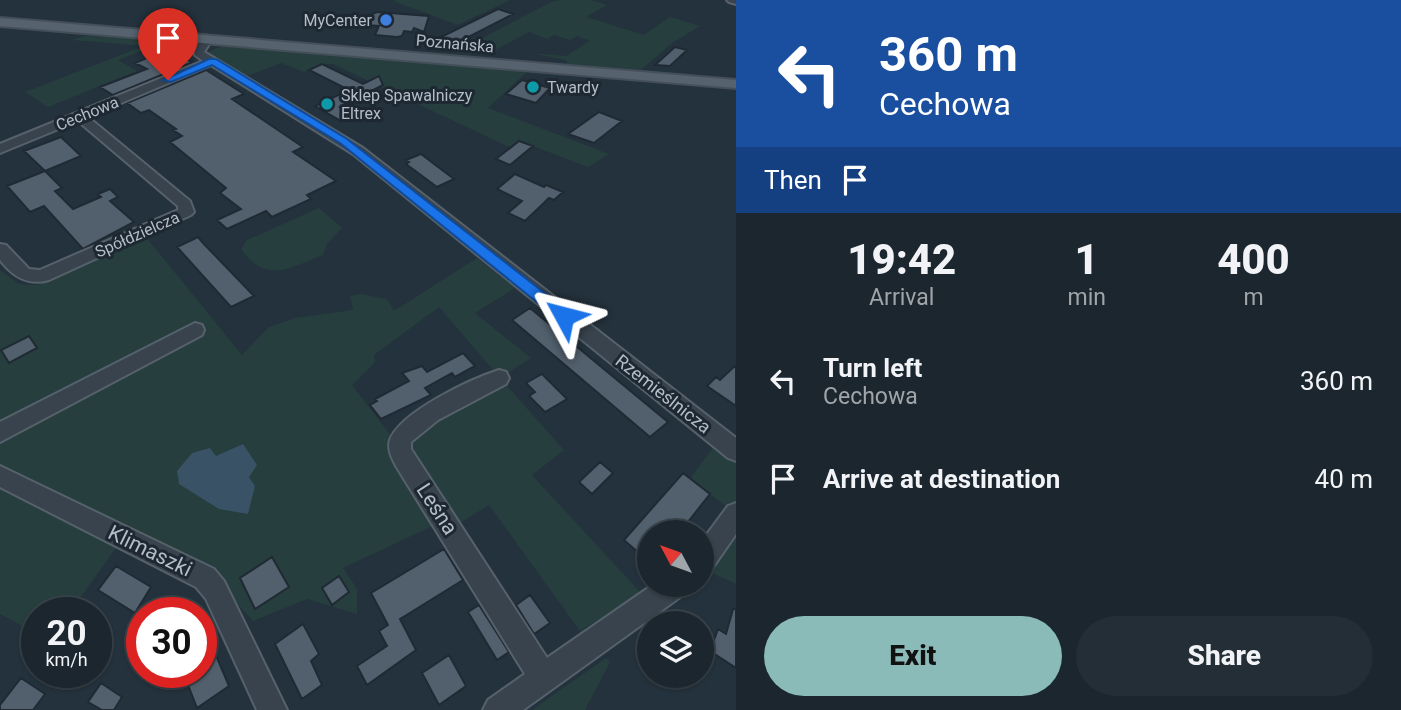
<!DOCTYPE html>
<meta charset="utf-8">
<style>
:root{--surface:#1b262e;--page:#242e36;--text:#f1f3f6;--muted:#a0a5aa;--line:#39434a;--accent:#8bbbb9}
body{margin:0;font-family:Roboto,sans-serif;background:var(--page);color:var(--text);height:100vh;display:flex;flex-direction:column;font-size:26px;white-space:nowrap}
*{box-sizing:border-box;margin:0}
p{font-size:23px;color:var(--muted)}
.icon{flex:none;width:38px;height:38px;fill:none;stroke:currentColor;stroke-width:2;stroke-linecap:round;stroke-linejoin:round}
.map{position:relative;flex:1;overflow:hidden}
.sheet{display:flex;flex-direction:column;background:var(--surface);width:665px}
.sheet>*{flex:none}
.hud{background:#1a4fa0;color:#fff;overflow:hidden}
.needle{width:46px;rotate:311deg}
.tools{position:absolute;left:637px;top:520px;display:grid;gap:14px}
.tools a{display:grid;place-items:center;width:77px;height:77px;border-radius:50%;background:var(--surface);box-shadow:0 2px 5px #0004,0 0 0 2px var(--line);font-size:35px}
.speed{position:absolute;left:21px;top:597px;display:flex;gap:14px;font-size:35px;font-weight:700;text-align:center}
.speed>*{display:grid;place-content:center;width:91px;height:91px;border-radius:50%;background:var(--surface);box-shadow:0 2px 5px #0004,0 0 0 2px var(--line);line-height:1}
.speed small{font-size:18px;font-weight:400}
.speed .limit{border:10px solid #d22;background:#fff;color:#111}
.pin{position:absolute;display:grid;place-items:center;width:60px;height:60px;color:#fff;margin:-72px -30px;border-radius:50% 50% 50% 0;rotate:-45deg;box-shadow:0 0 7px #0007}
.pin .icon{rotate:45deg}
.me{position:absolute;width:77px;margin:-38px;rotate:308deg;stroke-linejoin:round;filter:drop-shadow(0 0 5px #0008)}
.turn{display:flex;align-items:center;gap:24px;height:147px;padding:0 28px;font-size:32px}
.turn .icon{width:91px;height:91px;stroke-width:2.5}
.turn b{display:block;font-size:49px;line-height:60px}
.then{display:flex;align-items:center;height:66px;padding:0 28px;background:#0003;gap:14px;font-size:26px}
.eta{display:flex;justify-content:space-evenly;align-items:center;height:119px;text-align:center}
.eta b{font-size:42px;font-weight:800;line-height:49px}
.action{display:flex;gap:14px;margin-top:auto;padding:14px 28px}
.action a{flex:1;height:80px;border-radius:42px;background:var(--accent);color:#111;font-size:28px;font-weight:800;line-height:80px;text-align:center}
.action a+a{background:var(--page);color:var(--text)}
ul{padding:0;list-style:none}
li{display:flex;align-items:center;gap:21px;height:98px;padding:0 28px}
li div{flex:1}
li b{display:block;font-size:26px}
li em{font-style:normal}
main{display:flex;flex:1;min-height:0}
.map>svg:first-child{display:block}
</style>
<main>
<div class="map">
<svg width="736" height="710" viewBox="0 0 736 710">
<rect width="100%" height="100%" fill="#24323d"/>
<!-- green -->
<path fill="#263e3d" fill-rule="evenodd" d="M 396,0 L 510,0 L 458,25 L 393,1 Z
M 561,0 L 591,0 L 607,5 L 586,17 L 644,35 L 670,17 L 700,26 L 672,43 L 641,70 L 567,64 L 566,60 L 531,53 L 566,56 L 590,41 L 577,36 L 570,40 L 554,35 L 547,39 L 529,32 L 486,55 L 454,53 L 551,2 Z
M 83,36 L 181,40 L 192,43 L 187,52 L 141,51 L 118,60 L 137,71 L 48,107 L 25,92 L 144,46 L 72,40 Z
M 224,45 L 528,71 L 488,108 L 609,154 L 588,167 L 520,141 L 511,148 L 333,64 L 322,64 L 304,72 L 281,63 L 247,76 L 206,53 Z
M 319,208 L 342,228 L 327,244 L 323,255 C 288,269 266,284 241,249 L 247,240 Z
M 146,237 L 242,355 L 269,327 L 295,318 L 353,310 L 350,296 L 361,294 L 387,299 L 394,311 L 477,258 L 515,288 L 475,313 L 531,358 L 500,378 L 564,450 L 532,475 L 641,593 L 580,631 L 489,505 L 450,529 L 443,521 L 343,568 L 357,589 L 357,614 L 307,599 L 253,621 L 224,590 L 191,560 L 131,527 L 70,612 L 37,612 L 37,634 L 0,614 L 0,270 L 19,284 L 37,285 ZM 439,307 L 499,377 L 399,446 L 352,385 L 375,362 L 374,355 Z
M 715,445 L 736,462 L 736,584 L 702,568 L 702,561 L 736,514 L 690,479 Z
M 606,658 L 610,662 L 585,710 L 532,710 Z"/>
<!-- water -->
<path fill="#395265" d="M 243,444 L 257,465 L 249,477 L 255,486 L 248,514 L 219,509 L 179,484 L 177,471 L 192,453 L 210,448 L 216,456 Z"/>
<!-- building -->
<path fill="#52606d" stroke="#1f2a34" stroke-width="2" d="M 498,9 L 513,14 L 455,44 L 439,38 Z
M 377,12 L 429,16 L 424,32 L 414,28 L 412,32 L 404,31 L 402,36 L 397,37 L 375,35 L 379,26 L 348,24 Z
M 675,47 L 687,50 L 670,66 L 655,65 Z
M 156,54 L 175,63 L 185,59 L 193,62 L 113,95 L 100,87 L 147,69 L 135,63 Z
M 322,64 L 363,84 L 379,76 L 383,85 L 340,107 L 354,114 L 341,121 L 315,106 L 349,90 L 309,70 Z
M 206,70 L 244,94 L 232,99 L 303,147 L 293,152 L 336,181 L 307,195 L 311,199 L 272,217 L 266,211 L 227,229 L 217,220 L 241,209 L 220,193 L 226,188 L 170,142 L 182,136 L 173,130 L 176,129 L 149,110 L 141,113 L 127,103 Z
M 522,80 L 550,88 L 536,103 L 506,94 Z
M 599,112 L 622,121 L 594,143 L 568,134 Z
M 61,137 L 81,156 L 45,171 L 24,151 Z
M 519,141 L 533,146 L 510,165 L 496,159 Z
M 421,154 L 442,170 L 454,179 L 437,187 L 406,164 L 409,162 L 406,160 Z
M 45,171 L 62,188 L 55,191 L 73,209 L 101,197 L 98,194 L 110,189 L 118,197 L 110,201 L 134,222 L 83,249 L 44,206 L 30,212 L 7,186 Z
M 515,174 L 544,187 L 546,185 L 563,192 L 554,200 L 549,198 L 525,221 L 508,213 L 522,201 L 497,189 Z
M 198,237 L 203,243 L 254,296 L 231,307 L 177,247 Z
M 530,308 L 668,422 L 650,437 L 512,320 Z
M 29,336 L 37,348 L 9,363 L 1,350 Z
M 463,353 L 475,366 L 455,377 L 452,373 L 425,388 L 431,395 L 381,419 L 370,405 L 377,401 L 375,399 L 409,381 L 402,373 L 422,366 L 427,372 Z
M 736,365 L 736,406 L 707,386 L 716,377 L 720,380 Z
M 542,374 L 567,399 L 545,412 L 529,396 L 535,392 L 526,383 Z
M 600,462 L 613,473 L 592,494 L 579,482 Z
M 683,473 L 710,494 L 680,532 L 649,532 L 649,562 L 624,540 Z
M 444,549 L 463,580 L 400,619 L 416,650 L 367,685 L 357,666 L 387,646 L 379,631 L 388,625 L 371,593 Z
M 272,557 L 289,587 L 255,609 L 240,578 Z
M 116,566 L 151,587 L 135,613 L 98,590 Z
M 339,576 L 349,592 L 332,605 L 322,588 Z
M 530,595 L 550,623 L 534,634 L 516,605 Z
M 479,605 L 509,652 L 497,660 L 468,612 Z
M 733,609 L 736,609 L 736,668 L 710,651 L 718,629 L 726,634 Z
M 303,624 L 319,654 L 311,661 L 322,685 L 302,699 L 275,644 Z
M 215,653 L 229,686 L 197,708 L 183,672 L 201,672 L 201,662 Z
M 449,655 L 466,686 L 439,705 L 422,673 Z
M 21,678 L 45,694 L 33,710 L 0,710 L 0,705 Z
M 101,683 L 122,697 L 114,710 L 102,710 L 88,702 Z"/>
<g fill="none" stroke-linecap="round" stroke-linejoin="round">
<defs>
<path id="minor" d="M 727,0 L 736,0 L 736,4 L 729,2 Z
M 204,36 L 213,38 L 204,52 L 363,148 L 736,438 L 736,461 L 728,458 L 353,154 L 211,65 L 88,117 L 190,201 L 194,212 L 191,215 L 49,280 C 28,286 13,277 0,260 L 0,244 L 6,245 L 29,269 L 40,270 L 178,210 L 178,206 L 78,121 L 0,153 L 0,144 L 203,61 L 195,55 L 194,48 Z
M 195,323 L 202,325 L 204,330 L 202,335 L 0,442 L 0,422 Z
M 499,370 L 506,372 L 509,378 L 506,384 L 438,420 L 411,442 L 411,449 L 547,658 L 654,584 L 690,584 L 686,593 L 523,710 L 483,710 L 488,700 L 525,674 L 396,466 C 392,458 387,449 390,440 C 400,412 471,379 499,370 Z
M 0,466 L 214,569 L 224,581 L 287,710 L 257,710 L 206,599 L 196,587 L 0,487 Z
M 736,503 L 736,534 L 711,570 L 702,573 L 702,541 L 728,506 Z"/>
<path id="major" d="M 0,18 L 736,80 L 736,88 L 0,26 Z"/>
</defs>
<!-- minor casing -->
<use href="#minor" stroke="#56616b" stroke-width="4"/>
<!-- major casing -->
<use href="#major" stroke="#444f59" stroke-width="4"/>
<!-- minor -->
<use href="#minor" fill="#38434d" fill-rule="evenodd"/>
<!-- major -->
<use href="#major" fill="#56626d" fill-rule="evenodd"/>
</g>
<!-- route -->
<path fill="#1a73e8" stroke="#114b97" stroke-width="2" d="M 209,59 L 216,59 L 347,139 L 569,312 L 571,316 L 569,320 L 559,320 L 340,143 L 212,65 L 171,82 L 163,80 Z"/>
<!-- markers -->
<circle fill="#3f7fe0" stroke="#1d2832" stroke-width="2.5" cx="386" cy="20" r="7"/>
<g fill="#0f9aa8" stroke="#1d2832" stroke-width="2.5">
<circle cx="533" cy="87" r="7"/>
<circle cx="327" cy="104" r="7"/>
</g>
<g text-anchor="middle" stroke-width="6" stroke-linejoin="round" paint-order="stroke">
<!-- far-poi labels -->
<g font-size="16" fill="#b4bec8" stroke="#1d2832" text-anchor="start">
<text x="372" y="26" text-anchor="end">MyCenter</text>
<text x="547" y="93">Twardy</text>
<text x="341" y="101">Sklep Spawalniczy<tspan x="341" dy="18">Eltrex</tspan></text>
</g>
<!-- far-street labels -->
<g font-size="16" fill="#b4bec8" stroke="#1d2832">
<text transform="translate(455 43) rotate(5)" y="6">Poznańska</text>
<text transform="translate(87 113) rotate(-22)" y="6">Cechowa</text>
<text transform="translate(137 234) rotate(-24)" y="6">Spółdzielcza</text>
</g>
<!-- street labels -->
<g font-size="18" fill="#b4bec8" stroke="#1d2832">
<text transform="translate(663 394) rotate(38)" y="6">Rzemieślnicza</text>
</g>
<!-- near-street labels -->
<g font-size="21" fill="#b4bec8" stroke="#1d2832">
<text transform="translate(437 509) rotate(57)" y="7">Leśna</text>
<text transform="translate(150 551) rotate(26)" y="7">Klimaszki</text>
</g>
</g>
</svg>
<div class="tools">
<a><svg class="needle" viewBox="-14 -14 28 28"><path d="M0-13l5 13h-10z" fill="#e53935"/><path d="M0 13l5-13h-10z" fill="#a0a5aa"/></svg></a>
<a><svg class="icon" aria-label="layers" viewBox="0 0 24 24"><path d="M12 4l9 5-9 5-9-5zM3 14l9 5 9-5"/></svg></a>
</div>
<div class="speed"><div>20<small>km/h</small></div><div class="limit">30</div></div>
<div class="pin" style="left:168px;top:80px;background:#d93025"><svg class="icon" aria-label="arrive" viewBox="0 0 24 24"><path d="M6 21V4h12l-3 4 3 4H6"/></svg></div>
<svg class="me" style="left:564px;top:316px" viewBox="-20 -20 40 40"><path d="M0-17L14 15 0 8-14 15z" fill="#1a73e8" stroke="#fff" stroke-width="4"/></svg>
</div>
<section class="sheet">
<div class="hud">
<div class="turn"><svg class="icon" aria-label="left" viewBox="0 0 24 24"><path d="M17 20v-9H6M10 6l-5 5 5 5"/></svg><div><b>360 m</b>Cechowa</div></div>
<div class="then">Then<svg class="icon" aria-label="arrive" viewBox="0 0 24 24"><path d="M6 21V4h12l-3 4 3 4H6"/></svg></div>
</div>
<div class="eta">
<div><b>19:42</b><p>Arrival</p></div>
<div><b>1</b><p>min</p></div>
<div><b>400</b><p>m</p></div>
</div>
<ul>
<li><svg class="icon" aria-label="left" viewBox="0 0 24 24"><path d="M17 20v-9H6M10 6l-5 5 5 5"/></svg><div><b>Turn left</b><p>Cechowa</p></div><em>360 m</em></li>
<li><svg class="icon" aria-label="arrive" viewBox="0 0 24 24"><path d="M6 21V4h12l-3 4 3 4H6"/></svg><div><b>Arrive at destination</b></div><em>40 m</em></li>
</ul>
<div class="action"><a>Exit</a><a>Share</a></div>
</section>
</main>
